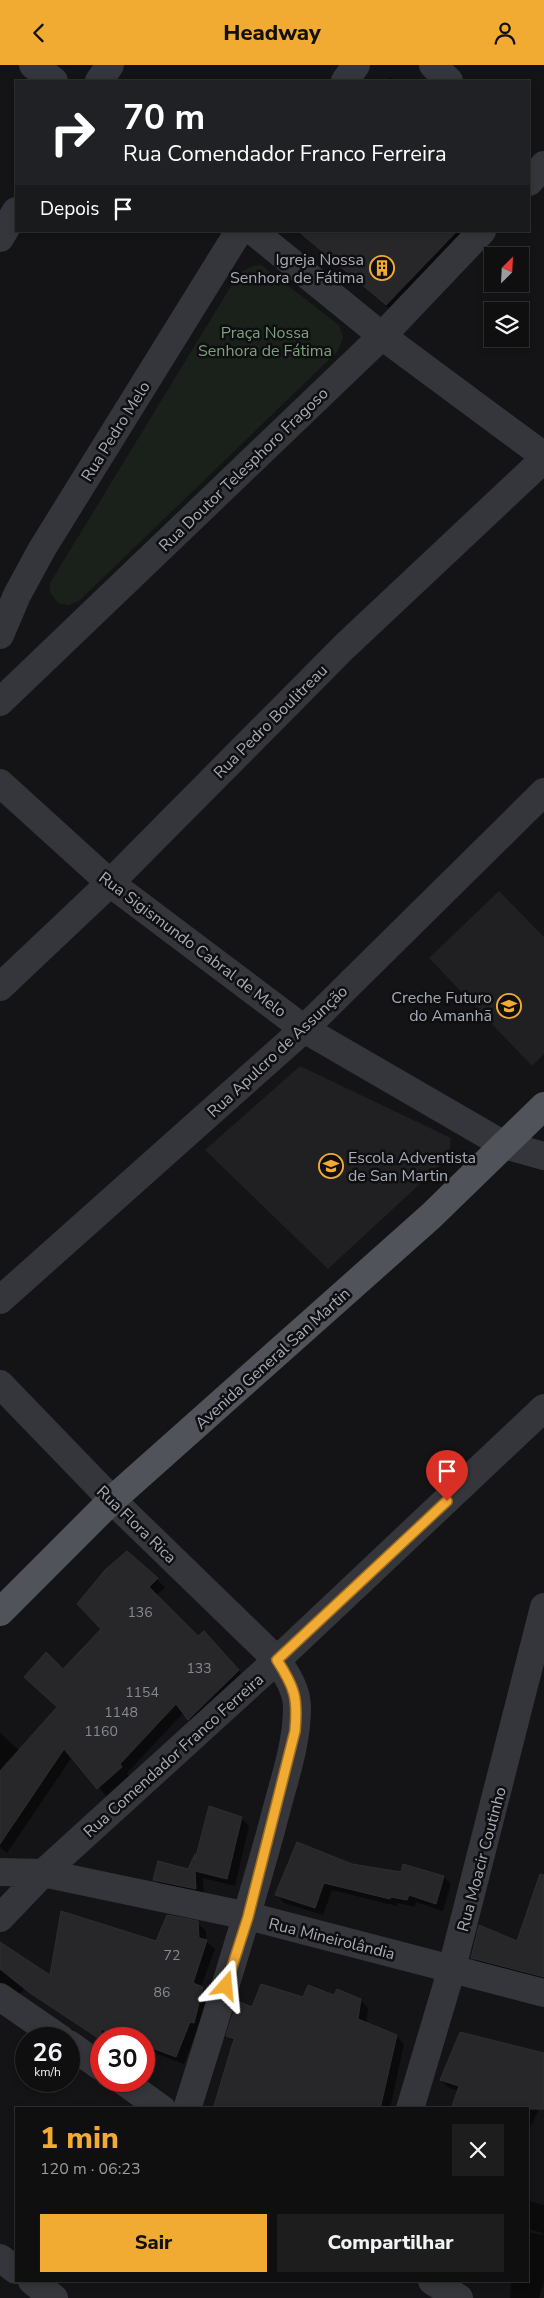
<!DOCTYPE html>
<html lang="pt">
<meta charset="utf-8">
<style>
:root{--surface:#0f0f10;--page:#1d1d1e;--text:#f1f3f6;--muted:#9b9c9f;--line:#2f2f30;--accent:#f1aa32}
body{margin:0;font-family:"Nunito Sans",sans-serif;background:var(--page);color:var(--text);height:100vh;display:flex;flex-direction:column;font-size:19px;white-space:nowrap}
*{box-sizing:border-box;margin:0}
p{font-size:16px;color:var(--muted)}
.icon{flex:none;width:28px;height:28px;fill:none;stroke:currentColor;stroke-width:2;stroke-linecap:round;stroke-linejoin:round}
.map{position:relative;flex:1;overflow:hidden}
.sheet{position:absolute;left:15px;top:2042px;width:514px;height:175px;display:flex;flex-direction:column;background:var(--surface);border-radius:0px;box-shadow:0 2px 8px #0003,0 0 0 1px var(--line)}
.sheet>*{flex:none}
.guide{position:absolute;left:15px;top:15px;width:515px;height:152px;border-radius:0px;box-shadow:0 2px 8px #0003,0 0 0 1px var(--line);background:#202124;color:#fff;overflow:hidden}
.needle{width:32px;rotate:24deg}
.controls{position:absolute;left:484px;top:182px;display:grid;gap:10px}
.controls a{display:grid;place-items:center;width:45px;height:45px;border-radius:0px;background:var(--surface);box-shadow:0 2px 8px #0003,0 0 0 1px var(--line);font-size:25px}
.speed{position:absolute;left:15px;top:1962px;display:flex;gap:10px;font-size:25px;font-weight:700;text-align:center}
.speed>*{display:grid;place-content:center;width:65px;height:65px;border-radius:50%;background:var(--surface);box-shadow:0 2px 8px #0003,0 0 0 1px var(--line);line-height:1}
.speed small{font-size:12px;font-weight:400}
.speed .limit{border:8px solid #d22;background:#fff;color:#111}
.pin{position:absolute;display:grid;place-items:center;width:42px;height:42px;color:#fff;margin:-51px -21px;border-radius:50% 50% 50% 0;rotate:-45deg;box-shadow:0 0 5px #0007}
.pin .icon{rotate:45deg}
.me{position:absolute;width:55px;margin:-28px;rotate:18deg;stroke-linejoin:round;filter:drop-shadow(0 0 4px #0008)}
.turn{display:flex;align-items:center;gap:18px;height:105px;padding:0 25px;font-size:22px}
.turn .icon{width:65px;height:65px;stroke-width:2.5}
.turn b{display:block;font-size:35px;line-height:42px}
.then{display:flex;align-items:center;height:48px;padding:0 25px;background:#0003;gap:10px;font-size:19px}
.round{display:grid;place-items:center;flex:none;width:52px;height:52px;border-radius:0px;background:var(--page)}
.head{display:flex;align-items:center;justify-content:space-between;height:85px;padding:0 25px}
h1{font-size:30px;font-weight:800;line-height:38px;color:var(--accent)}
.button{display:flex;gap:10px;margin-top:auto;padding:10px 25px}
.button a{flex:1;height:58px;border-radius:0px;background:var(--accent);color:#111;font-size:20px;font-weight:800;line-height:58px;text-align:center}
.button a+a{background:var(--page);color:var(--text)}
header{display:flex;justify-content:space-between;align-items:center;height:65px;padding:0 25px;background:var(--accent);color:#111;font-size:22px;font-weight:800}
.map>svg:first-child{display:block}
</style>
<header><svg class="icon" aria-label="back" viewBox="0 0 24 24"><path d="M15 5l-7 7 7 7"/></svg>Headway<svg class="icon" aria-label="person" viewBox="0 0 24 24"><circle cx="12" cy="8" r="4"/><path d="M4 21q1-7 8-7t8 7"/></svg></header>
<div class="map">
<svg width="544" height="2233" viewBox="0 0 544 2233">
<rect width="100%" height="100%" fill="#141416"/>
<!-- built -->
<path fill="#202023" d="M 499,826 L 544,872 L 544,989 L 532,1001 L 429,893 Z
M 300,1001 L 451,1073 L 448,1093 L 328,1204 L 205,1085 Z"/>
<!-- green -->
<path fill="#1a211b" d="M 261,200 L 339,260 L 343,273 L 338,286 L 79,536 L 68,540 L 58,538 L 50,527 L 50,518 L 239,208 L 253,201 Z"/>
<!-- shadow -->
<path fill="#0007" d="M 390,12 L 395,16 L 387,16 Z
M 298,166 L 482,166 L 399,252 Z
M 127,1488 L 165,1522 L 156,1531 L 198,1573 L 212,1575 L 246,1614 L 197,1662 L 184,1647 L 127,1708 L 129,1711 L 106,1731 L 72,1692 L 7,1788 L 0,1782 L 0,1668 L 19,1685 L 59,1642 L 63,1605 L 103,1564 Z
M 241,1753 L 249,1761 L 235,1821 L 203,1813 L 204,1831 L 163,1823 L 155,1815 L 189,1805 L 195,1791 L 197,1793 Z
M 352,1800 L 402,1809 L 444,1812 L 451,1819 L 443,1846 L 416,1837 L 415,1842 L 398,1838 L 397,1841 L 332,1825 L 323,1850 L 284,1838 L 277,1830 Z
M 544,1841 L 544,1917 L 480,1900 L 472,1892 L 517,1878 Z
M 197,1858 L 206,1866 L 206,1876 L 215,1884 L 201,1922 L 210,1931 L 184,1999 L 144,1984 L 144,1974 L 114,1973 L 101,1974 L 101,1976 L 24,1924 L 20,1929 L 10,1924 L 0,1927 L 0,1879 L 51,1912 L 156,1878 Z
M 335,1932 L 360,1935 L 368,1943 L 366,1959 L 396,1971 L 404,1979 L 390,2044 L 214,2044 L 234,1978 L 228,1971 L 253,1944 L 304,1934 Z
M 544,1989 L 544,2034 L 528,2067 L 528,2044 L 449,2023 L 441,2015 Z
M 528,2136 L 544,2140 L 544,2216 L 539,2233 L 510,2233 L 511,2216 L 528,2216 L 528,2167 L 542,2170 L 543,2168 L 528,2164 Z"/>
<!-- building -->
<path fill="#27272a" stroke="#2e2e32" d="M 298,166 L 457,166 L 386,240 Z
M 127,1486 L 158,1513 L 149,1522 L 198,1571 L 204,1566 L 239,1605 L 188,1655 L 176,1639 L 120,1699 L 122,1702 L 97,1724 L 64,1684 L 0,1779 L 0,1706 L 57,1642 L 24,1612 L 46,1587 L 63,1604 L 101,1564 L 77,1539 L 105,1505 Z
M 209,1741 L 242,1752 L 227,1814 L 195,1806 L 196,1824 L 153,1815 L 158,1796 L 188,1804 L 195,1789 L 195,1795 Z
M 297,1777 L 352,1799 L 401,1807 L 403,1799 L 444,1811 L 436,1839 L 409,1830 L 407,1835 L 391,1832 L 390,1834 L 324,1818 L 315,1843 L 275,1830 Z
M 540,1809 L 544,1810 L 544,1912 L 471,1893 L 479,1860 L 517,1876 Z
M 61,1846 L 156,1876 L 167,1850 L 198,1856 L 199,1873 L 207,1875 L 193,1918 L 203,1922 L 194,1958 L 190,1957 L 176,1992 L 144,1980 L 144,1974 L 127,1974 L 101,1964 L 101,1975 L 30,1928 L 0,1904 L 0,1877 L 50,1910 Z
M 261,1919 L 303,1932 L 308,1920 L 334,1930 L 337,1924 L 361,1934 L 358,1954 L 397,1970 L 380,2044 L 213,2044 L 234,1974 L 226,1971 L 237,1936 L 252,1942 Z
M 460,1967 L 544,1988 L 544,2044 L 451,2044 L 459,2021 L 440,2015 Z"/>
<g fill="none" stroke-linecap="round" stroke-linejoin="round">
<!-- minor -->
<path stroke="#35363b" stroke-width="28" d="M 33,0 L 54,16
M 433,0 L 449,16
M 99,16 L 110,0
M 345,16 L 356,0
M 529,117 L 544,100
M 253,166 L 382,271 L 544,391
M 0,173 L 16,146
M 0,570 L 17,530 L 42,484 L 239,166
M 0,637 L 382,271 L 482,166
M 0,718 L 110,818 L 304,964 L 504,1080 L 544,1091
M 0,922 L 110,818 L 344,582 L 544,394
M 0,1235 L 304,964 L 544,727
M 0,1319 L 112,1435 L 277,1595 C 287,1610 297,1625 297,1643 C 297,1681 282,1721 273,1758 C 247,1854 217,1949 187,2044
M 0,1807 L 43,1808 L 248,1851 L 544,1928
M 0,1853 L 43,1808 L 277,1595 L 544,1343
M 0,1932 L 61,1974
M 69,1979 L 101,2002
M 123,2016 L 162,2044
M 410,2044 L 452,1903 L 544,1542
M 0,2193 L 16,2205
M 32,2216 L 54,2233
M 432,2216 L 459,2233"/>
<!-- major -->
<path stroke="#51535a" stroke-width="28" d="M 0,1547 L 112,1435 L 431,1151 L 544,1041"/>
</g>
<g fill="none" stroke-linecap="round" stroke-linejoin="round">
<defs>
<path id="route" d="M 226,1921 L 248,1852 L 295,1666 C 298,1633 295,1623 277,1595 L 447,1436"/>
</defs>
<!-- route casing -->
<use href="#route" stroke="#9d6e20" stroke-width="12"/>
<!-- route -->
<use href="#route" stroke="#f1aa32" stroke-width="9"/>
</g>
<!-- icons -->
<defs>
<symbol id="building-ring" viewBox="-11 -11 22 22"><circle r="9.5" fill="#0f0f11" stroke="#f1aa32" stroke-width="1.5"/><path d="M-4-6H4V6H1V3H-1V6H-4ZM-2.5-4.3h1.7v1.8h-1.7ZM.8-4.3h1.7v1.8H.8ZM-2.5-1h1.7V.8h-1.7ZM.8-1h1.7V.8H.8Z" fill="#f1aa32"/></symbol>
<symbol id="school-ring" viewBox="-11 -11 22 22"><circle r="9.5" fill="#0f0f11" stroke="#f1aa32" stroke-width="1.5"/><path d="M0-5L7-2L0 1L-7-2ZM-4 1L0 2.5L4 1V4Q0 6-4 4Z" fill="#f1aa32"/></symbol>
</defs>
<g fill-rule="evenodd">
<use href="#building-ring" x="368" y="189" width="28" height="28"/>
<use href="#school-ring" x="495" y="927" width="28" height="28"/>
<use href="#school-ring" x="317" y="1087" width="28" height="28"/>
</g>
<g text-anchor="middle" stroke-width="5" stroke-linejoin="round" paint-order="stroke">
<!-- number labels -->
<g font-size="14" fill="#868a92">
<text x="140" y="1552">136</text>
<text x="199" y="1608">133</text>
<text x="142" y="1632">1154</text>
<text x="121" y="1652">1148</text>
<text x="101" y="1671">1160</text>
<text x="172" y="1895">72</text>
<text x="162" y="1932">86</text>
</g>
<!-- poi labels -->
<g font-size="16" fill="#a6acb6" stroke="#0f0f11" text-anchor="end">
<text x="364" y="200">Igreja Nossa<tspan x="364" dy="18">Senhora de Fátima</tspan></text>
<text x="492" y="938">Creche Futuro<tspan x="492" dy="18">do Amanhã</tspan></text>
<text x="348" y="1098" text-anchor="start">Escola Adventista<tspan x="348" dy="18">de San Martin</tspan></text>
</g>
<!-- park labels -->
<g font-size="16" fill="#7da17e" stroke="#0f0f11">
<text x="265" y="273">Praça Nossa<tspan x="265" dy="18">Senhora de Fátima</tspan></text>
</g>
<!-- street labels -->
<g font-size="16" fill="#a6acb6" stroke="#0f0f11">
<text transform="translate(115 366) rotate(-58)" y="6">Rua Pedro Melo</text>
<text transform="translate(243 404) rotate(-44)" y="6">Rua Doutor Telesphoro Fragoso</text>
<text transform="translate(270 656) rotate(-45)" y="6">Rua Pedro Boulitreau</text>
<text transform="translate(193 879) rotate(37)" y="6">Rua Sigismundo Cabral de Melo</text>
<text transform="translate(277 986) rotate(-43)" y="6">Rua Apulcro de Assunção</text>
<text transform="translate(272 1293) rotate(-42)" y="6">Avenida General San Martin</text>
<text transform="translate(137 1459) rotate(44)" y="6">Rua Flora Rica</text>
<text transform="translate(173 1690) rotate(-42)" y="6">Rua Comendador Franco Ferreira</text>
<text transform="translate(481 1794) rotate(-75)" y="6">Rua Moacir Coutinho</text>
<text transform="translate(332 1873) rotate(14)" y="6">Rua Mineirolândia</text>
</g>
</g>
</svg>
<div class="controls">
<a><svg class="needle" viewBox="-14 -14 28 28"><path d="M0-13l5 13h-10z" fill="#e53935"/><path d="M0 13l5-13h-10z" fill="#9b9c9f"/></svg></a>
<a><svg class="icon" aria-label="layers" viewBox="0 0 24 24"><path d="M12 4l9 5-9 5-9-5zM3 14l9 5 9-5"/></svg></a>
</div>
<div class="speed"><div>26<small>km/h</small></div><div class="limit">30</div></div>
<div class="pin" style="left:447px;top:1436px;background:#d93025"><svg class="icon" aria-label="arrive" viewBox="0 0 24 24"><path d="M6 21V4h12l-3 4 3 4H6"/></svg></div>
<svg class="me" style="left:226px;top:1921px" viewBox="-20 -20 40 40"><path d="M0-17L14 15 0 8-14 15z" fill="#f1aa32" stroke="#fff" stroke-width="4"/></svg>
<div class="guide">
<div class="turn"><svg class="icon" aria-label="right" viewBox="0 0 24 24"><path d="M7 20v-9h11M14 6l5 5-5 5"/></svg><div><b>70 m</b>Rua Comendador Franco Ferreira</div></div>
<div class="then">Depois<svg class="icon" aria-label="arrive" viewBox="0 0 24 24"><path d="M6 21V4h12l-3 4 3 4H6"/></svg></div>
</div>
<section class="sheet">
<div class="head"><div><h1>1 min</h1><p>120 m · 06:23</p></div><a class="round"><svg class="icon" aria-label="close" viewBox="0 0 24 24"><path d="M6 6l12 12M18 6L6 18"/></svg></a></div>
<div class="button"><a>Sair</a><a>Compartilhar</a></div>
</section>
</div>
